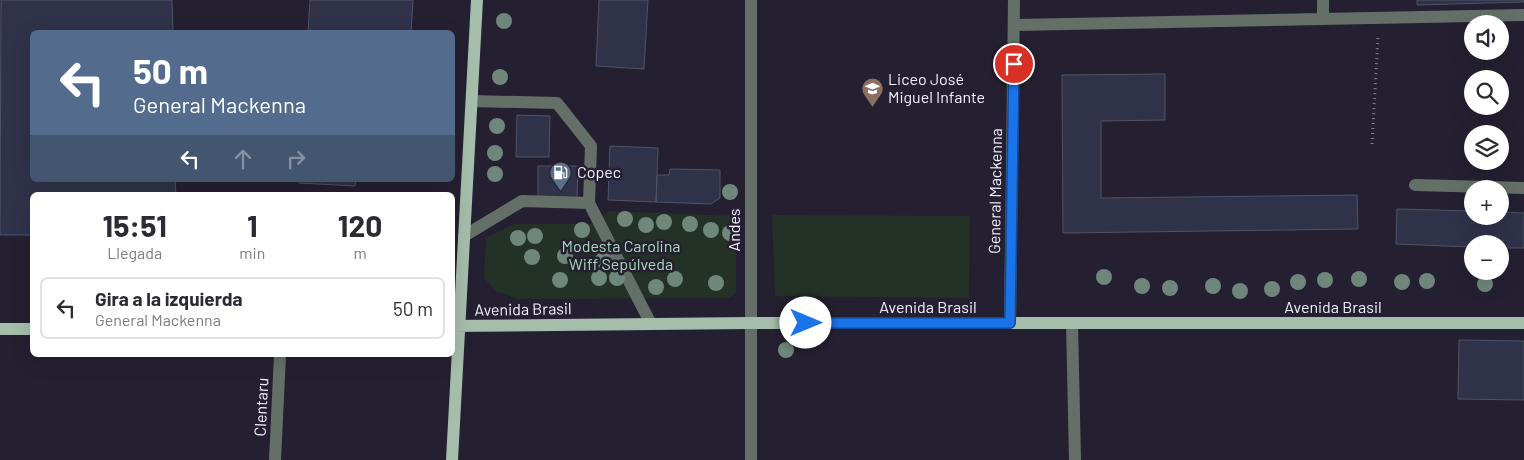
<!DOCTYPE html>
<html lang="es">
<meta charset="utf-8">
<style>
:root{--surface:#fff;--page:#f7f7f7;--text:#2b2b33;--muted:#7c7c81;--line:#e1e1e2}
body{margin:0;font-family:Barlow,sans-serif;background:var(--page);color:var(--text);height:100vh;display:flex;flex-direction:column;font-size:19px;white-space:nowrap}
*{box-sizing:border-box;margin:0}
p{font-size:16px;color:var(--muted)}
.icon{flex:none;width:28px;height:28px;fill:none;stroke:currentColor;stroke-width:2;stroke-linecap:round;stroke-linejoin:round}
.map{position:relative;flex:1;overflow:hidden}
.side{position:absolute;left:30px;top:192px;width:425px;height:165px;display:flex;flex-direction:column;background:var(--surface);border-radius:8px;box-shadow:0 5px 20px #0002}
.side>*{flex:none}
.guide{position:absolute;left:30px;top:30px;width:425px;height:152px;border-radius:8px;box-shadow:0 5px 20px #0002;background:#536c8d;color:#fff;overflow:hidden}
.fabs{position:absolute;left:1464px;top:15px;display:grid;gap:10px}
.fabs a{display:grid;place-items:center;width:45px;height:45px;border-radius:50%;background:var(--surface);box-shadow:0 5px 20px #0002;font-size:25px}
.pin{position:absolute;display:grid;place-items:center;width:42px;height:42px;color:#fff;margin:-21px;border:2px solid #fff;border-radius:50%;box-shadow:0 1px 5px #0007}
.me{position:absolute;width:55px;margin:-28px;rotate:90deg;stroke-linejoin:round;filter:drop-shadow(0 0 4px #0008)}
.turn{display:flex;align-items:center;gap:18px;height:105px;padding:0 20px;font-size:22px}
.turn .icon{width:65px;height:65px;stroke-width:2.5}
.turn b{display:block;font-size:35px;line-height:42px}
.lanes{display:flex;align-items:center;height:48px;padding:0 20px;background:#0003;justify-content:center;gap:25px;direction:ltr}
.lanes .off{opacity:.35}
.eta{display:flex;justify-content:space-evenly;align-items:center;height:85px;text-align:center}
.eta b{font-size:30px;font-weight:700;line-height:35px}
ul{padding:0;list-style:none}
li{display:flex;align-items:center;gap:15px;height:62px;margin:0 10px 8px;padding:0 10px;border:2px solid var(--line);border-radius:8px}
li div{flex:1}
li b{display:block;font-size:19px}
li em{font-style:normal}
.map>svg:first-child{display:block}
</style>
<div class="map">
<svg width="1524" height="460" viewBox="0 0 1524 460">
<rect width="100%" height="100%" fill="#252031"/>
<!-- green -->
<path fill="#233127" d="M 609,211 L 736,216 L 736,293 L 729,298 L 516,299 L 496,291 L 484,278 L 486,238 L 514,224 L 591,224 Z
M 772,215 L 970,216 L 969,298 L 775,296 Z"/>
<!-- building -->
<path fill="#30324a" stroke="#505266" d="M 1,0 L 172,0 L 173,32 L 32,32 L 32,180 L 175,180 L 176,195 L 32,195 L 32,235 L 0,235 Z
M 310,0 L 413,0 L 411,32 L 308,32 Z
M 599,0 L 648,0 L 644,69 L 596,66 Z
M 1417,0 L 1524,0 L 1524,2 L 1417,5 Z
M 1165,74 L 1165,120 L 1101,121 L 1101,198 L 1357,195 L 1358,229 L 1063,233 L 1062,75 Z
M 517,115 L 550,116 L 549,157 L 516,157 Z
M 610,146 L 658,148 L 656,202 L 608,200 Z
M 538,166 L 578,166 L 577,198 L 538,198 Z
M 670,169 L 720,170 L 720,198 L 711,204 L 656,202 L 657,175 L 669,175 Z
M 299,180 L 356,180 L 355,186 L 299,183 Z
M 1397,209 L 1472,211 L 1472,216 L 1500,216 L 1500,212 L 1524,213 L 1524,248 L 1500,248 L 1500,244 L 1472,244 L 1472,247 L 1396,244 Z
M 1459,340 L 1524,341 L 1524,400 L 1458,399 Z"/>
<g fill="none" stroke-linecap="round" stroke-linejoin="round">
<!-- path -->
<path stroke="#858190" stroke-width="3" stroke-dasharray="1 4" stroke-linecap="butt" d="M 1372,144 L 1378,37"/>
<!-- minor -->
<path stroke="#646f67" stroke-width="12" d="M 751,0 L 751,460
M 1323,0 L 1323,19
M 1014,25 L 1524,15
M 472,101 L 557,103 L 591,146 L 589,203
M 1415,185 L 1524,188
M 464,236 L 522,201 L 589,203 L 651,324
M 1010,323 L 1014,0
M 1072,323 L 1075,460
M 275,460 L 280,355"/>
<!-- major -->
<path stroke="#a5bdab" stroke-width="12" d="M 452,326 L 750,323 L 1524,323
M 0,329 L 32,329
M 452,460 L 477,0"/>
</g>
<!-- trees -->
<g fill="#6e877a">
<circle cx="504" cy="21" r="8"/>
<circle cx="500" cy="77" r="8"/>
<circle cx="497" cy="126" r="8"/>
<circle cx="495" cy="153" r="8"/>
<circle cx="495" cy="174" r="8"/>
<circle cx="730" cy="192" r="8"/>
<circle cx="625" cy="219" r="8"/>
<circle cx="664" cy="222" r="8"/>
<circle cx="690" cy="224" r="8"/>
<circle cx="646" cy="225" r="8"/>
<circle cx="582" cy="230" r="8"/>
<circle cx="711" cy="230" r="8"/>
<circle cx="730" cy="233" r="8"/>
<circle cx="535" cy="236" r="8"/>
<circle cx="518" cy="238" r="8"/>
<circle cx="565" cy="256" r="8"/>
<circle cx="532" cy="257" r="8"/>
<circle cx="603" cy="260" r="8"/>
<circle cx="1104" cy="277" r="8"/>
<circle cx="599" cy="278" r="8"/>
<circle cx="617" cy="278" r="8"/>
<circle cx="675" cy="279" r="8"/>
<circle cx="1359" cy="279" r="8"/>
<circle cx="560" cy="280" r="8"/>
<circle cx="1325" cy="280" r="8"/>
<circle cx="1427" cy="281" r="8"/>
<circle cx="1298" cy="282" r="8"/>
<circle cx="1402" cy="282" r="8"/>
<circle cx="716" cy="283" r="8"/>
<circle cx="1485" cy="284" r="8"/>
<circle cx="1142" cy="286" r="8"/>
<circle cx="1213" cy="286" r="8"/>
<circle cx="656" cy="287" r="8"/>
<circle cx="1170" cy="288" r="8"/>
<circle cx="1272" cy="289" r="8"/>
<circle cx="1240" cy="291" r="8"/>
<circle cx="786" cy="350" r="8"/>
</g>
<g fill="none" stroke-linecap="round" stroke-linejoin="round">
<defs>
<path id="route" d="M 806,323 L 1010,323 L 1014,64"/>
</defs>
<!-- route casing -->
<use href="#route" stroke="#114b97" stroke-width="12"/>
<!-- route -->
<use href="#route" stroke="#1a73e8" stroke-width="9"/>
</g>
<!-- icons -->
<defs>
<symbol id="school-pin" viewBox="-11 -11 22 30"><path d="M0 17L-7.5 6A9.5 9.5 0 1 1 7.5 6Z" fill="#8d6e63" stroke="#252031"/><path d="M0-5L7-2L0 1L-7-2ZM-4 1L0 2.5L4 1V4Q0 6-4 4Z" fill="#fff"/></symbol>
<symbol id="fuel-pin" viewBox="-11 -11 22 30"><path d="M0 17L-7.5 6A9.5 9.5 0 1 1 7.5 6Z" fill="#5c6f8a" stroke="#252031"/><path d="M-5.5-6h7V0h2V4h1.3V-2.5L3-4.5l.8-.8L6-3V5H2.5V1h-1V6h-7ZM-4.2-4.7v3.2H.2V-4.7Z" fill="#fff"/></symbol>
</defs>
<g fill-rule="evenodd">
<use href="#school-pin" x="860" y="76" width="25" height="34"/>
<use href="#fuel-pin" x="548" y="160" width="25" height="34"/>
</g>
<g text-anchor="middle" stroke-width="5" stroke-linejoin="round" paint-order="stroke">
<!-- poi labels -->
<g font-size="16" fill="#f2effc" stroke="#252031" text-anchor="start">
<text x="888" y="85">Liceo José<tspan x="888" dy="18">Miguel Infante</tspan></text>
<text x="577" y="178">Copec</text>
</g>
<!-- street labels -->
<g font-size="16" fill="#f2effc" stroke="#252031">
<text transform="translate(995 191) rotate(-89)" y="6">General Mackenna</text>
<text transform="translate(734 230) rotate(-90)" y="6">Andes</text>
<text x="928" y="313">Avenida Brasil</text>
<text x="1333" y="313">Avenida Brasil</text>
<text transform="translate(523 309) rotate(-1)" y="6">Avenida Brasil</text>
<text transform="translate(261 407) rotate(-87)" y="6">Clentaru</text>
</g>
<!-- park labels -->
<g font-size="16" fill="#a9dbb6" stroke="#252031">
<text x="621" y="252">Modesta Carolina<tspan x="621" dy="18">Wiff Sepúlveda</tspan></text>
</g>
</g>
</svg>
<div class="fabs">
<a><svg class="icon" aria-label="sound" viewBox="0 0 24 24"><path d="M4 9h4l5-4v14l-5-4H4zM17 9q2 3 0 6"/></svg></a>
<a><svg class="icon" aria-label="search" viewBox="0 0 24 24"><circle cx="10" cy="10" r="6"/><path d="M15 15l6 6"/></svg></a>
<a><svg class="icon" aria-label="layers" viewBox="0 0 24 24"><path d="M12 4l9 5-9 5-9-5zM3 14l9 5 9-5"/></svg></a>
<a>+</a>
<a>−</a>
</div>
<div class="pin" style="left:1014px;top:64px;background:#d93025"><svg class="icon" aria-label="arrive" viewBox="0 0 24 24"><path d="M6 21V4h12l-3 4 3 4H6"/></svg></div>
<svg class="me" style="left:806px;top:323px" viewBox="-20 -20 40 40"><circle r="19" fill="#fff"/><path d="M0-13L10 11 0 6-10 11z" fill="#1a73e8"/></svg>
<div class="guide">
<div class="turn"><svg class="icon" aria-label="left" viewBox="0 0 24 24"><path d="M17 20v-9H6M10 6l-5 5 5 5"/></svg><div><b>50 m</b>General Mackenna</div></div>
<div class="lanes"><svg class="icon" aria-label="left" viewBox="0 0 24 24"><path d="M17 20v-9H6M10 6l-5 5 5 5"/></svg><svg class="icon off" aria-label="ahead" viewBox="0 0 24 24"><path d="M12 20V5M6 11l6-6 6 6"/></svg><svg class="icon off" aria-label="right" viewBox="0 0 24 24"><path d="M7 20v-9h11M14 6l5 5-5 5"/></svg></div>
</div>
<section class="side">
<div class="eta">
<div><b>15:51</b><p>Llegada</p></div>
<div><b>1</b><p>min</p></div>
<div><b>120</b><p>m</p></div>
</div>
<ul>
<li><svg class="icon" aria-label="left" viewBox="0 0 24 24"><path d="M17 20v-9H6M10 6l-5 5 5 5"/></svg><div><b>Gira a la izquierda</b><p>General Mackenna</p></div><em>50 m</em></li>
</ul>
</section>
</div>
